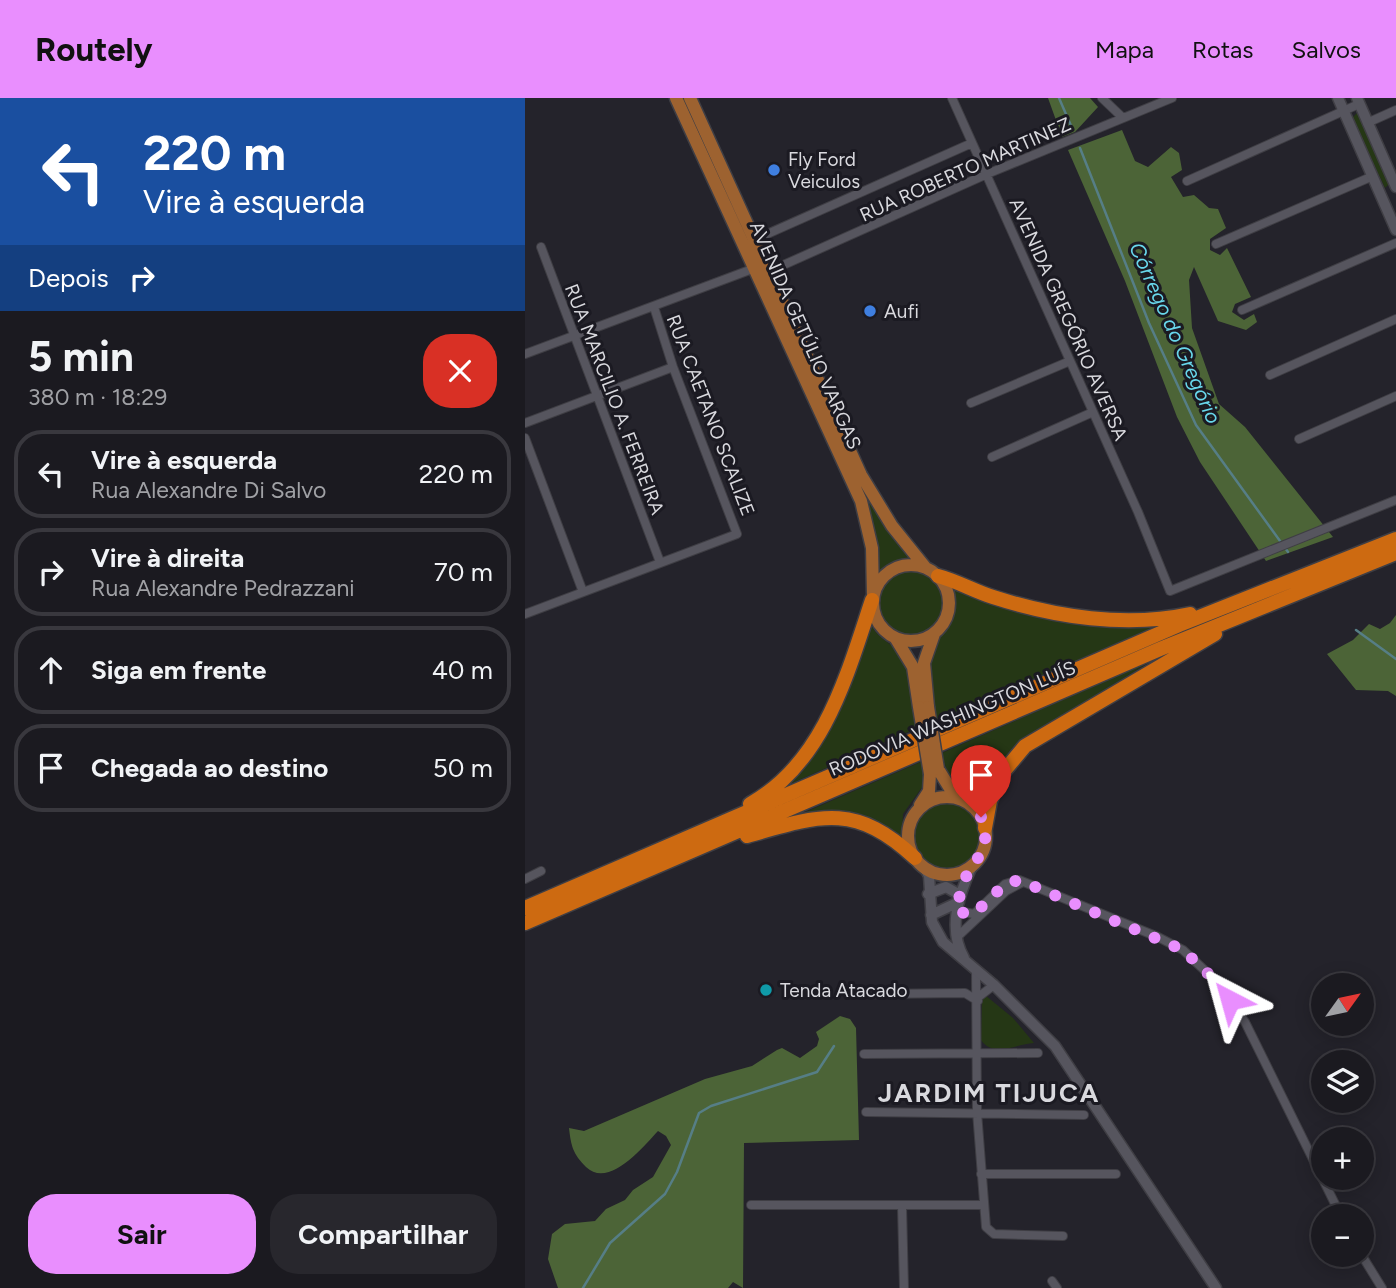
<!DOCTYPE html>
<html lang="pt">
<meta charset="utf-8">
<style>
:root{--surface:#1b1a20;--page:#28272d;--text:#f1f3f6;--muted:#a0a1a5;--line:#39383e;--accent:#e98efe}
body{margin:0;font-family:Figtree,sans-serif;background:var(--page);color:var(--text);height:100vh;display:flex;flex-direction:column;font-size:26px;white-space:nowrap}
*{box-sizing:border-box;margin:0}
p{font-size:23px;color:var(--muted)}
.icon{flex:none;width:38px;height:38px;fill:none;stroke:currentColor;stroke-width:2;stroke-linecap:round;stroke-linejoin:round}
.map{position:relative;flex:1;overflow:hidden}
.drawer{display:flex;flex-direction:column;background:var(--surface);width:525px}
.drawer>*{flex:none}
.guide{background:#1a4fa0;color:#fff;overflow:hidden}
.needle{width:46px;rotate:57deg}
.buttons{position:absolute;left:786px;top:875px;display:grid;gap:14px}
.buttons a{display:grid;place-items:center;width:63px;height:63px;border-radius:50%;background:var(--surface);box-shadow:0 4px 18px #0003,0 0 0 2px var(--line);font-size:35px}
.pin{position:absolute;display:grid;place-items:center;width:60px;height:60px;color:#fff;margin:-72px -30px;border-radius:50% 50% 50% 0;rotate:-45deg;box-shadow:0 0 7px #0007}
.pin .icon{rotate:45deg}
.me{position:absolute;width:77px;margin:-38px;rotate:321deg;stroke-linejoin:round;filter:drop-shadow(0 0 5px #0008)}
.turn{display:flex;align-items:center;gap:24px;height:147px;padding:0 28px;font-size:32px}
.turn .icon{width:91px;height:91px;stroke-width:2.5}
.turn b{display:block;font-size:49px;line-height:60px}
.then{display:flex;align-items:center;height:66px;padding:0 28px;background:#0003;gap:14px;font-size:26px}
.round{display:grid;place-items:center;flex:none;width:74px;height:74px;border-radius:28px;background:var(--page)}
.headline{display:flex;align-items:center;justify-content:space-between;height:119px;padding:0 28px}
h1{font-size:42px;font-weight:700;line-height:52px}
.action{display:flex;gap:14px;margin-top:auto;padding:14px 28px}
.action a{flex:1;height:80px;border-radius:28px;background:var(--accent);color:#111;font-size:28px;font-weight:700;line-height:80px;text-align:center}
.action a+a{background:var(--page);color:var(--text)}
ul{padding:0;list-style:none}
li{display:flex;align-items:center;gap:21px;height:88px;margin:0 14px 10px;padding:0 14px;border:4px solid var(--line);border-radius:28px}
li div{flex:1}
li b{display:block;font-size:26px}
li em{font-style:normal}
header{display:flex;align-items:center;gap:42px;box-sizing:border-box;height:98px;padding:0 35px;background:var(--accent);color:#111}
header strong{font-size:33px}
nav{display:flex;gap:38px;margin-inline-start:auto;font-size:24px}
main{display:flex;flex:1;min-height:0}
.map>svg:first-child{display:block}
</style>
<header>
<strong>Routely</strong>
<nav><a>Mapa</a><a>Rotas</a><a>Salvos</a></nav>
</header>
<main>
<section class="drawer">
<div class="guide">
<div class="turn"><svg class="icon" aria-label="left" viewBox="0 0 24 24"><path d="M17 20v-9H6M10 6l-5 5 5 5"/></svg><div><b>220 m</b>Vire à esquerda</div></div>
<div class="then">Depois<svg class="icon" aria-label="right" viewBox="0 0 24 24"><path d="M7 20v-9h11M14 6l5 5-5 5"/></svg></div>
</div>
<div class="headline"><div><h1>5 min</h1><p>380 m · 18:29</p></div><a class="round" style="background:#d93025;color:#fff"><svg class="icon" aria-label="close" viewBox="0 0 24 24"><path d="M6 6l12 12M18 6L6 18"/></svg></a></div>
<ul>
<li><svg class="icon" aria-label="left" viewBox="0 0 24 24"><path d="M17 20v-9H6M10 6l-5 5 5 5"/></svg><div><b>Vire à esquerda</b><p>Rua Alexandre Di Salvo</p></div><em>220 m</em></li>
<li><svg class="icon" aria-label="right" viewBox="0 0 24 24"><path d="M7 20v-9h11M14 6l5 5-5 5"/></svg><div><b>Vire à direita</b><p>Rua Alexandre Pedrazzani</p></div><em>70 m</em></li>
<li><svg class="icon" aria-label="ahead" viewBox="0 0 24 24"><path d="M12 20V5M6 11l6-6 6 6"/></svg><div><b>Siga em frente</b></div><em>40 m</em></li>
<li><svg class="icon" aria-label="arrive" viewBox="0 0 24 24"><path d="M6 21V4h12l-3 4 3 4H6"/></svg><div><b>Chegada ao destino</b></div><em>50 m</em></li>
</ul>
<div class="action"><a>Sair</a><a>Compartilhar</a></div>
</section>
<div class="map">
<svg width="871" height="1190" viewBox="0 0 871 1190">
<rect width="100%" height="100%" fill="#24232b"/>
<!-- green -->
<path fill="#253715" d="M 156,0 L 161,0 L 341,393 L 390,461 L 371,465 L 354,478 L 352,455 Z
M 833,14 L 864,86 L 860,90 L 827,20 Z
M351 505a34 34 0 1 1 68 0a34 34 0 1 1-68 0Z
M 426,486 L 445,495 L 638,526 L 411,622 C 409,603 401,580 405,561 C 413,526 438,533 426,486 Z
M 344,522 C 351,540 362,542 374,554 C 389,570 389,609 392,630 L 258,689 L 274,671 Z
M 626,563 L 487,650 L 467,677 L 458,708 C 436,682 427,700 417,655 Z
M 398,663 L 400,685 L 378,716 L 377,743 L 367,735 L 276,716 Z
M389 737a34 34 0 1 1 68 0a34 34 0 1 1-68 0Z
M 460,897 L 488,920 L 509,945 C 492,946 468,960 456,942 L 457,900 Z"/>
<!-- forest -->
<path fill="#4c6437" d="M 523,0 L 565,0 L 573,9 L 550,34 L 537,39 Z
M 597,32 L 610,63 L 623,69 L 646,49 L 654,55 L 657,72 L 646,79 L 658,99 L 669,97 L 684,110 L 693,111 L 701,130 L 685,141 L 685,152 L 695,157 L 702,150 L 726,199 L 710,206 L 707,214 L 719,222 L 729,216 L 732,224 L 721,232 L 693,223 L 669,169 L 664,182 L 667,230 L 694,306 L 720,329 L 808,439 L 741,463 L 675,364 L 652,319 L 600,183 L 543,52 Z
M 871,517 L 871,598 L 863,593 L 831,592 L 802,556 L 828,542 L 844,526 L 855,531 L 865,525 Z
M 315,918 L 325,921 L 331,930 L 334,1042 L 219,1045 L 218,1190 L 208,1184 L 203,1190 L 33,1190 L 23,1161 L 27,1136 L 40,1126 L 70,1123 L 81,1111 L 100,1102 L 108,1092 L 128,1079 L 146,1047 L 141,1038 L 133,1033 C 118,1049 84,1091 61,1069 C 48,1056 46,1048 44,1030 L 59,1033 L 180,981 L 227,968 L 252,952 L 257,950 L 275,960 L 292,948 L 294,941 L 291,934 Z"/>
<g fill="none" stroke-linecap="round" stroke-linejoin="round">
<!-- stream -->
<path stroke="#567e86" stroke-width="2.5" d="M 534,0 L 547,30
M 555,50 L 624,225 L 671,327 L 763,454
M 831,532 L 871,561
M 58,1190 L 85,1145 L 140,1096 L 152,1074 L 174,1015 L 186,1008 L 292,974 L 309,948"/>
<defs>
<path id="minor" d="M 427,0 L 613,414 L 645,493 L 871,402
M 577,0 L 598,20
M 842,25 L 871,12
M 662,83 L 834,6
M 231,141 L 447,45
M 691,146 L 848,78
M 16,149 L 135,464
M 245,173 L 462,76 L 647,0
M 717,212 L 871,145
M 0,256 L 230,170
M 745,277 L 871,221
M 446,305 L 545,263
M 0,325 L 148,269
M 0,340 L 58,494
M 774,341 L 871,298
M 467,359 L 568,314
M 0,516 L 212,436 L 148,269 L 129,209
M 0,781 L 16,773
M 433,813 L 449,816 L 480,786 L 494,782 L 633,839 L 658,852 L 690,882 L 720,924 L 816,1118
M 431,840 L 481,793 L 496,785
M 451,872 L 452,1014 L 461,1129 L 469,1136 L 538,1138
M 348,896 L 440,895 L 453,903
M 452,900 L 469,887
M 339,956 L 513,955
M 341,1014 L 559,1017
M 456,1076 L 591,1076
M 226,1107 L 457,1107
M 377,1108 L 379,1190
M 836,1156 L 857,1190
M 527,1183 L 532,1190"/>
<path id="tertiary" d="M 813,0 L 871,132
M 832,0 L 871,89
M 400,770 L 404,778 L 407,824 L 418,844 L 469,887 L 530,948 L 691,1190
M 403,796 L 421,789 L 435,797
M 406,817 L 434,804
M 439,860 C 422,830 434,796 447,768"/>
<path id="primary" d="M 151,0 L 336,403 L 347,450 L 348,497
M 165,0 L 336,377 L 367,428 L 400,469
M348 505a38 38 0 1 1 76 0a38 38 0 1 1-76 0Z
M 371,541 L 388,569 L 394,609
M 403,609 L 399,565 L 409,536
M 413,671 L 426,692 L 436,700
M383 738a39 39 0 1 1 78 0a39 39 0 1 1-78 0Z
M 395,707 L 404,693 L 405,676"/>
<path id="motorway" d="M 413,478 C 432,483 449,493 468,499 C 530,519 601,530 665,516
M 225,706 C 299,665 322,577 347,502
M 460,730 L 465,703 L 475,678 L 500,648 L 690,536
M 222,738 C 295,717 330,704 390,760
M 0,810 L 654,527 L 871,441
M 0,825 L 635,551 L 871,455"/>
</defs>
<!-- minor casing -->
<use href="#minor" stroke="#3f3e44" stroke-width="10"/>
<!-- tertiary casing -->
<use href="#tertiary" stroke="#3f3e44" stroke-width="13"/>
<!-- primary casing -->
<use href="#primary" stroke="#3f3e44" stroke-width="15"/>
<!-- motorway casing -->
<use href="#motorway" stroke="#3f3e44" stroke-width="17"/>
<!-- minor -->
<use href="#minor" stroke="#56555e" stroke-width="8"/>
<!-- tertiary -->
<use href="#tertiary" stroke="#56555e" stroke-width="10"/>
<!-- primary -->
<use href="#primary" stroke="#9d6230" stroke-width="12"/>
<!-- motorway -->
<use href="#motorway" stroke="#cd6a11" stroke-width="14"/>
<defs>
<path id="primary-bridge" d="M 394,609 L 405,676
M 403,609 L 413,671"/>
</defs>
<!-- primary-bridge casing -->
<use href="#primary-bridge" stroke="#3f3e44" stroke-width="15" stroke-linecap="butt"/>
<!-- primary-bridge -->
<use href="#primary-bridge" stroke="#9d6230" stroke-width="12"/>
</g>
<g fill="none" stroke-linecap="round" stroke-linejoin="round">
<!-- route -->
<path stroke="#e98efe" stroke-width="12" stroke-dasharray="0 21.6" d="M 456,719 C 470,755 445,761 436,791 C 434,798 434,806 432,814 L 449,816 L 480,786 L 494,782 L 658,852 L 690,882 L 705,902"/>
</g>
<!-- markers -->
<g fill="#3f7fe0" stroke="#1b1a22" stroke-width="2.5">
<circle cx="249" cy="72" r="7"/>
<circle cx="345" cy="213" r="7"/>
</g>
<circle fill="#0f9aa8" stroke="#1b1a22" stroke-width="2.5" cx="241" cy="892" r="7"/>
<g text-anchor="middle" stroke-width="6" stroke-linejoin="round" paint-order="stroke">
<!-- poi labels -->
<g font-size="19" fill="#d9d9de" stroke="#1b1a22" text-anchor="start">
<text x="263" y="68">Fly Ford<tspan x="263" dy="22">Veiculos</tspan></text>
<text x="359" y="220">Aufi</text>
<text x="255" y="899">Tenda Atacado</text>
</g>
<!-- street labels -->
<g font-size="19" fill="#d9d9de" stroke="#1b1a22">
<text transform="translate(440 71) rotate(-24)" y="7">RUA ROBERTO MARTINEZ</text>
<text transform="translate(544 221) rotate(66)" y="7">AVENIDA GREGÓRIO AVERSA</text>
<text transform="translate(281 237) rotate(66)" y="7">AVENIDA GETÚLIO VARGAS</text>
<text transform="translate(90 301) rotate(69)" y="7">RUA MARCILIO A. FERREIRA</text>
<text transform="translate(186 317) rotate(69)" y="7">RUA CAETANO SCALIZE</text>
<text transform="translate(427 620) rotate(-23)" y="7">RODOVIA WASHINGTON LUÍS</text>
</g>
<!-- water labels -->
<g font-size="21" font-style="italic" fill="#68d7eb" stroke="#1b1a22">
<text transform="translate(650 235) rotate(66)" y="7">Córrego do Gregório</text>
</g>
<!-- district labels -->
<g font-size="26" font-weight="bold" letter-spacing="2" fill="#d9d9de" stroke="#1b1a22">
<text x="464" y="1004">JARDIM TIJUCA</text>
</g>
</g>
</svg>
<div class="buttons">
<a><svg class="needle" viewBox="-14 -14 28 28"><path d="M0-13l5 13h-10z" fill="#e53935"/><path d="M0 13l5-13h-10z" fill="#a0a1a5"/></svg></a>
<a><svg class="icon" aria-label="layers" viewBox="0 0 24 24"><path d="M12 4l9 5-9 5-9-5zM3 14l9 5 9-5"/></svg></a>
<a>+</a>
<a>−</a>
</div>
<div class="pin" style="left:456px;top:719px;background:#d93025"><svg class="icon" aria-label="arrive" viewBox="0 0 24 24"><path d="M6 21V4h12l-3 4 3 4H6"/></svg></div>
<svg class="me" style="left:705px;top:902px" viewBox="-20 -20 40 40"><path d="M0-17L14 15 0 8-14 15z" fill="#e98efe" stroke="#fff" stroke-width="4"/></svg>
</div>
</main>
